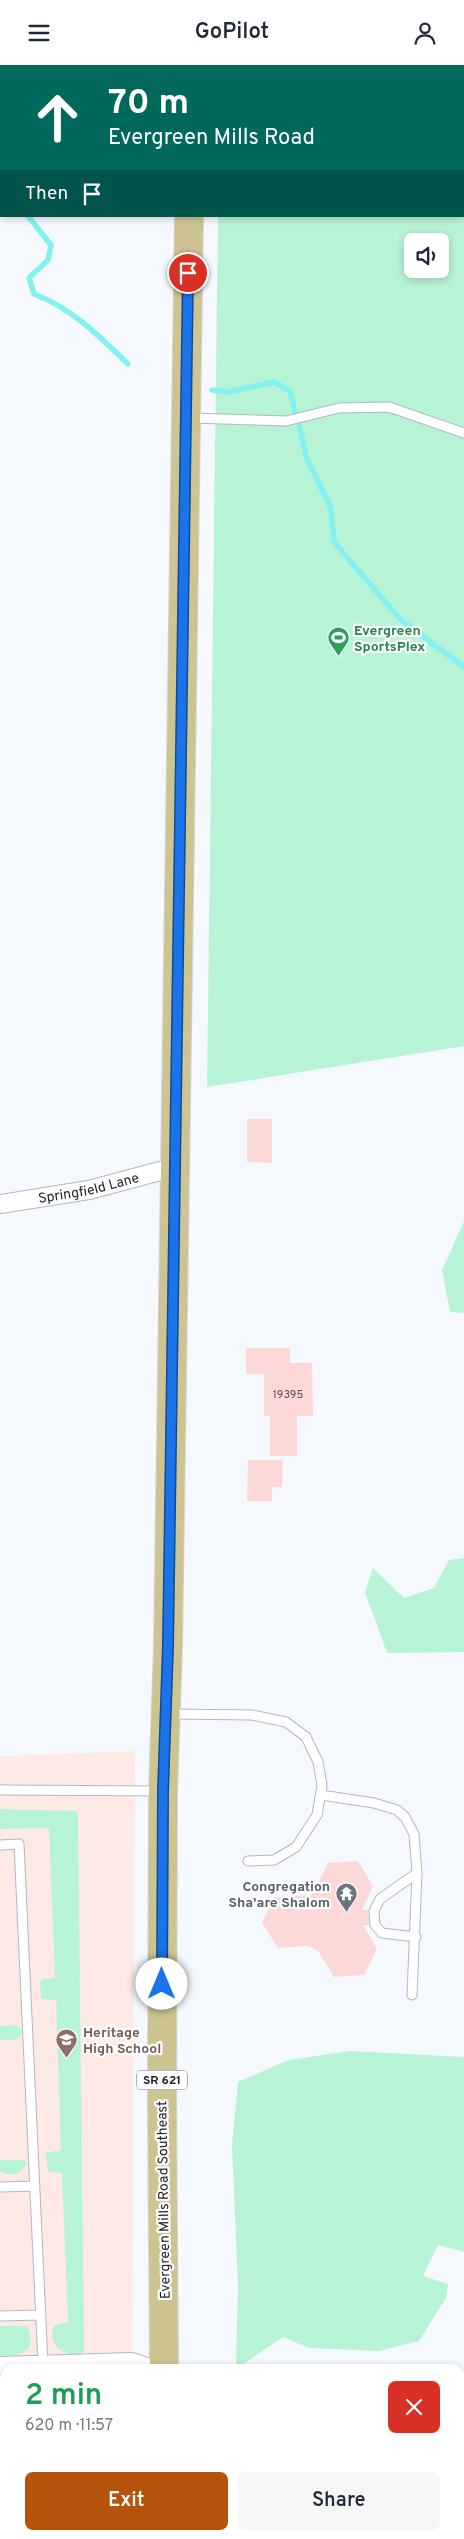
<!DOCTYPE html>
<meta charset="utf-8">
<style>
:root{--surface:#fff;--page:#f6f6f7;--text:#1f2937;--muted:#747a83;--accent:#b45309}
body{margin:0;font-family:Overpass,sans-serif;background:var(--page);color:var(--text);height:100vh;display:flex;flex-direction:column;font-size:19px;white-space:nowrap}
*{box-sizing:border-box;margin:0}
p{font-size:16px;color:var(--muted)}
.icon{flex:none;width:28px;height:28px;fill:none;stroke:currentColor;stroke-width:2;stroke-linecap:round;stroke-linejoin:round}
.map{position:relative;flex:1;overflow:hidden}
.panel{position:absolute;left:0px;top:2299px;width:465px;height:176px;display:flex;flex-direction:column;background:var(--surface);border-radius:15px 15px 0 0;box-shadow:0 2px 8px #0003}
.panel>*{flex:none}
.hud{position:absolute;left:0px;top:0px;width:465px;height:152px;box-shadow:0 2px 8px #0003;background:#00695c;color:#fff;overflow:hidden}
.fabs{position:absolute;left:404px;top:168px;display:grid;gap:10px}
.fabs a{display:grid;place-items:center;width:45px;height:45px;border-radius:8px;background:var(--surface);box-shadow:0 2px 8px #0003;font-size:25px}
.pin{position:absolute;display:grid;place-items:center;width:42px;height:42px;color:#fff;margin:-21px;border:2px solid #fff;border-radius:50%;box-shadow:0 1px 5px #0007}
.me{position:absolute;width:55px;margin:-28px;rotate:0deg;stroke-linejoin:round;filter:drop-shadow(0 0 4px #0008)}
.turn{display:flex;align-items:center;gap:18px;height:105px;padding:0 25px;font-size:22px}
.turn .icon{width:65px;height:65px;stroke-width:2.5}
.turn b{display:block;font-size:35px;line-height:42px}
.then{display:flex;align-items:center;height:48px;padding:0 25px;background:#0003;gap:10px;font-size:19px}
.round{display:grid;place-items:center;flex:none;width:52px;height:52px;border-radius:8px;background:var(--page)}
.headline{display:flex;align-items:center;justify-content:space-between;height:85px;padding:0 25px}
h1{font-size:30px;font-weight:600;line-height:38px;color:#1e9e55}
.action{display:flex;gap:10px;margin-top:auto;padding:10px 25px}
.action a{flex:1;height:58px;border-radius:8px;background:var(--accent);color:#fff;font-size:20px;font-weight:600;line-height:58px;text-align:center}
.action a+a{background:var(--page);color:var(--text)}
header{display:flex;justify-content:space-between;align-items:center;height:65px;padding:0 25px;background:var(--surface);font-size:22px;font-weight:600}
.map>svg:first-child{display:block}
</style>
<header><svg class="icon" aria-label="menu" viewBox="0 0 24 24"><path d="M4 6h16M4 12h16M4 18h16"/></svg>GoPilot<svg class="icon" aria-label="person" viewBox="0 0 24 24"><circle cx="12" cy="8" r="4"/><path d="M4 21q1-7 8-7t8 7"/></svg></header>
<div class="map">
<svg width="464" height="2474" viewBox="0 0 464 2474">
<rect width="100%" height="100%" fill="#f5f9fe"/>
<!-- education -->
<path fill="#fee9e4" d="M 135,1686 L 132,2304 L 5,2304 L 5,2470 L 134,2470 L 134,2474 L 0,2474 L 0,1691 Z"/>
<!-- green -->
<path fill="#b7f3d5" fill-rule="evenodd" d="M 464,48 L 464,981 L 207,1022 L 218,151 L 464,151 ZM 412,176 L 440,176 L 440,204 L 412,204 Z
M 464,1156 L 464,1248 L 450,1247 L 442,1205 Z
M 464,1493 L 464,1587 L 387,1588 L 365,1527 L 373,1503 L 404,1533 L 434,1523 L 449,1495 Z
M 0,1744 L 77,1746 L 78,1751 L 84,2286 L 80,2290 C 61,2290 48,2281 54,2260 L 68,2257 L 62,2108 L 48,2107 L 46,2090 L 48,2087 L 61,2086 L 56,1935 L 41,1934 L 40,1917 L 43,1914 L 55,1913 L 49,1763 L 0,1764 Z
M 16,1960 L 22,1965 C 22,1977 9,1975 0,1975 L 0,1961 Z
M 350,1986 L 464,1992 L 464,2187 L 438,2180 L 423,2211 L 448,2219 L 446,2233 L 419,2276 L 379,2286 L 309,2283 L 283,2272 L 236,2304 L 238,2220 L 232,2080 L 238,2017 L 289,1995 Z
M 0,2095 L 24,2095 L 27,2099 C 19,2109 12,2113 0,2106 Z
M 0,2261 L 26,2261 L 30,2266 L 30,2282 L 18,2290 L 0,2291 Z
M 5,2342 L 5,2402 L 0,2402 L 0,2343 Z"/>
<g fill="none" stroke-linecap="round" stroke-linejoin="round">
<!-- stream -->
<path stroke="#83f1f1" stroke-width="5.5" d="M 0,122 L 1,122
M 28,151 L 51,180 L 48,195 L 29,213 L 34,229 C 73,244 99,271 128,299
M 212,325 L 228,327 L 274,317 L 290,326 L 295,347
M 299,361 L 307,394 L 331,443 L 334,477 L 400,554 L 464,602"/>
</g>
<!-- building -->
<path fill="#fcd8d6" d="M 247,1054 L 272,1054 L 272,1098 L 247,1097 Z
M 246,1283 L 290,1283 L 290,1298 L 312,1298 L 313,1351 L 297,1351 L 297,1391 L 270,1391 L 270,1351 L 264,1351 L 264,1309 L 246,1309 Z
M 248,1395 L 283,1395 L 282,1422 L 272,1422 L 272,1436 L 247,1436 Z
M 358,1796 L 373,1821 L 362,1845 L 368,1845 L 369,1860 L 363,1860 L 377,1884 L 364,1910 L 334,1912 L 318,1886 L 308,1881 L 278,1883 L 262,1858 L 275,1832 L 312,1830 L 328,1798 Z"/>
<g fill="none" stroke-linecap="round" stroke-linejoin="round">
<defs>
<path id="service" d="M 190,353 L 286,356 L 339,343 L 389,342 L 464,368
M 169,1649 L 252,1650 L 286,1657 L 306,1672 L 318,1697 L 322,1720 L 317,1750 L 296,1782 L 274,1795 L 248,1796
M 0,1725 L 160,1726
M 321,1730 L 374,1738 L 397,1745 L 405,1752 L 414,1769 L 417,1808 L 412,1930
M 0,1780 L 19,1779 L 43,2300
M 416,1872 L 382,1868 L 375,1860 L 374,1846 L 380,1834 L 417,1808
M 0,2122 L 35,2121
M 0,2251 L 41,2250"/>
<g id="minor">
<path id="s1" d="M 0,1139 L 89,1125 L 175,1102"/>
<path d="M 0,2301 L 132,2297 L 153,2304"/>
<path d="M 0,2322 L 5,2322"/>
<path d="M 460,2448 L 464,2448"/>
</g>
<path id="primary" d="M 186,0 L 187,1
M 164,2304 L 162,2035 L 163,1726 L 168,1581 L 189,151
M 166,2470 L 166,2474"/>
</defs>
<!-- service casing -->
<use href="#service" stroke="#b2b8c0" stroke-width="11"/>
<!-- minor casing -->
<use href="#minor" stroke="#b2b8c0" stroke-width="20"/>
<!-- primary casing -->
<use href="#primary" stroke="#d3d3d4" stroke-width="30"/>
<!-- service -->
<use href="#service" stroke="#fff" stroke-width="9"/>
<!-- minor -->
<use href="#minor" stroke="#fff" stroke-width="18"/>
<!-- primary -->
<use href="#primary" stroke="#cdc492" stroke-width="28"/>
</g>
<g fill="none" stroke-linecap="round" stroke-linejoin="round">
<defs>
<path id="route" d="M 162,1919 L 163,1726 L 168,1581 L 188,208"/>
</defs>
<!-- route casing -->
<use href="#route" stroke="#114b97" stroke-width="12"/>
<!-- route -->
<use href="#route" stroke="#1a73e8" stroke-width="9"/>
</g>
<!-- icons -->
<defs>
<symbol id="stadium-pin" viewBox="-11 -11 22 30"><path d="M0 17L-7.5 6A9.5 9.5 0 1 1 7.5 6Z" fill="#2e9e5b" stroke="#fff"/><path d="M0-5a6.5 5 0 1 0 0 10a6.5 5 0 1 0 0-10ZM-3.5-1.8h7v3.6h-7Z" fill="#fff"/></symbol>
<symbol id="temple-pin" viewBox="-11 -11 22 30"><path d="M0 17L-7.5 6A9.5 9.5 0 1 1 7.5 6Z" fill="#6b7280" stroke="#fff"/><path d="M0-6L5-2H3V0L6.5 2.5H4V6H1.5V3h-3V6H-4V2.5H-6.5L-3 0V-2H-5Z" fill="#fff"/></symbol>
<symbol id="school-pin" viewBox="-11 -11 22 30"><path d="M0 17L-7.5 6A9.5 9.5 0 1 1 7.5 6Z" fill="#8d6e63" stroke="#fff"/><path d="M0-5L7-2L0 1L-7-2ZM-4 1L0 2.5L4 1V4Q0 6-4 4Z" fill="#fff"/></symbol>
</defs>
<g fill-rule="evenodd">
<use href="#stadium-pin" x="326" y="560" width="25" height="34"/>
<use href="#temple-pin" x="334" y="1816" width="25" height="34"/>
<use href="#school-pin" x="54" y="1962" width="25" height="34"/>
</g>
<g text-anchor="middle" stroke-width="4.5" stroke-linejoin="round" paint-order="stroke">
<!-- number labels -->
<g font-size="11" fill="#585154">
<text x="288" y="1333">19395</text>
</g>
<!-- shield labels -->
<rect fill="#fff" stroke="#646668" stroke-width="1" x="137" y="2005.5" width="50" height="19" rx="4"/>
<g font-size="12" font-weight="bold" fill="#222428">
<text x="162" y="2019">SR 621</text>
</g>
<!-- leisure labels -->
<g font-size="14" font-weight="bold" fill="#27864d" stroke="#fff" text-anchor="start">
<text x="354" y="570">Evergreen<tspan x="354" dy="16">SportsPlex</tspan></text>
</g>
<!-- street labels -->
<g font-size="14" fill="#222428" stroke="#fff">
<text dy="5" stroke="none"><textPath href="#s1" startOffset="90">Springfield Lane</textPath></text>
<text transform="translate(163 2135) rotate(-91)" y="5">Evergreen Mills Road Southeast</text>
</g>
<!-- worship labels -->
<g font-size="14" font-weight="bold" fill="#5b616d" stroke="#fff" text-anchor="end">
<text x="330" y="1826">Congregation<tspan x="330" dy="16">Sha'are Shalom</tspan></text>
</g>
<!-- education labels -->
<g font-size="14" font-weight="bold" fill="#785e54" stroke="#fff" text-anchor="start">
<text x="83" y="1972">Heritage<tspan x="83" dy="16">High School</tspan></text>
</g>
</g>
</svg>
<div class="fabs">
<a><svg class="icon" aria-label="sound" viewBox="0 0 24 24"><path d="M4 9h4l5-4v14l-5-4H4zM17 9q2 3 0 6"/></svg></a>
</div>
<div class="pin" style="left:188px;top:208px;background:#d93025"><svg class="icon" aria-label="arrive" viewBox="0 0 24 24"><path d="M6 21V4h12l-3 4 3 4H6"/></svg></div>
<svg class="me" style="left:162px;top:1919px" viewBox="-20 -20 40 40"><circle r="19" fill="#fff"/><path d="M0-13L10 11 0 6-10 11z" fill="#1a73e8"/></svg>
<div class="hud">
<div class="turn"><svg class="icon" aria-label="ahead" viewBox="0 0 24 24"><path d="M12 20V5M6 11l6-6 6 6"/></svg><div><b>70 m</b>Evergreen Mills Road</div></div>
<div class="then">Then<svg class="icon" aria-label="arrive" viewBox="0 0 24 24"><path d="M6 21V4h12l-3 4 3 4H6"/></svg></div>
</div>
<section class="panel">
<div class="headline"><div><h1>2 min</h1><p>620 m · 11:57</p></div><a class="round" style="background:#d93025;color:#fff"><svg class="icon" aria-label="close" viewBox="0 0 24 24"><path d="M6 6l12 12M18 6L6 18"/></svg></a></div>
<div class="action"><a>Exit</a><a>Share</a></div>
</section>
</div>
